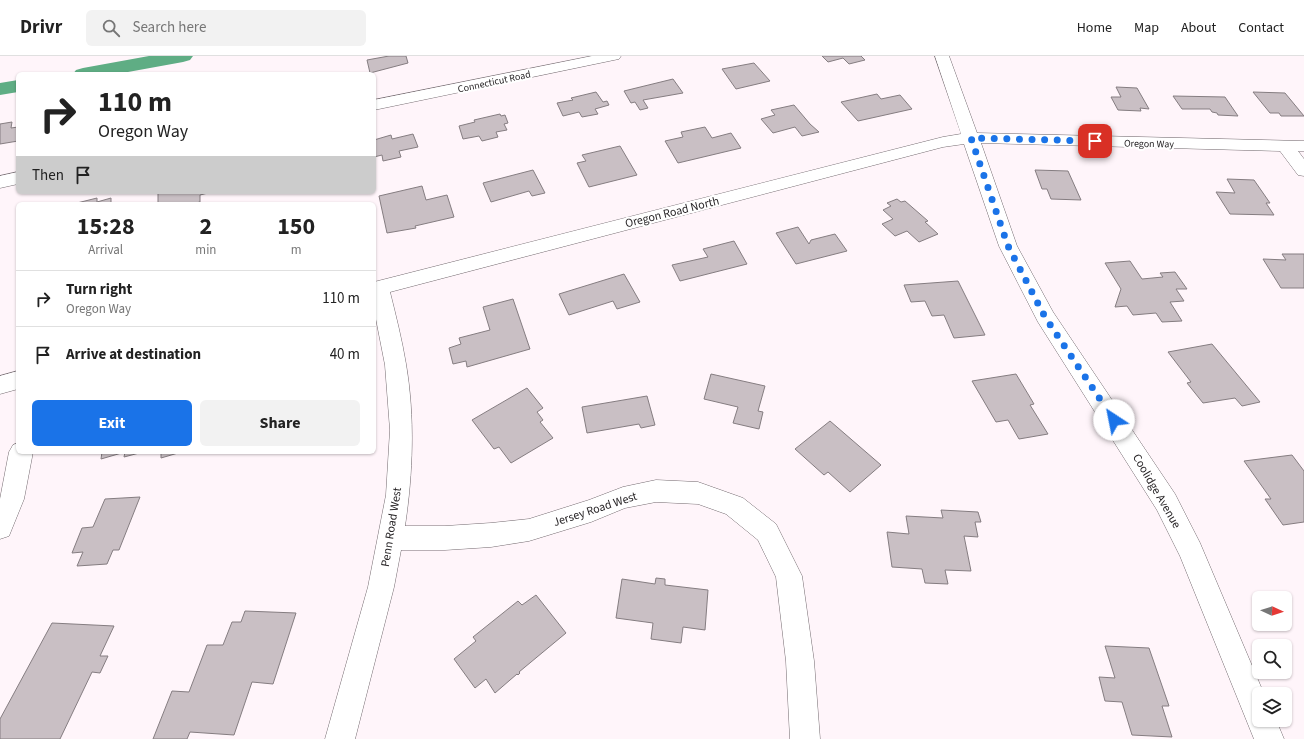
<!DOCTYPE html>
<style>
:root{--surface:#fff;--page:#f2f2f2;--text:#222;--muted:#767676;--line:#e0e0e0;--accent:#1a73e8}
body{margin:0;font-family:"Source Sans 3",sans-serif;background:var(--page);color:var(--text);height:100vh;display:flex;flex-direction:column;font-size:15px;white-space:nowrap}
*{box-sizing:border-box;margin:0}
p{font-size:13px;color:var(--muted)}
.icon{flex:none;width:22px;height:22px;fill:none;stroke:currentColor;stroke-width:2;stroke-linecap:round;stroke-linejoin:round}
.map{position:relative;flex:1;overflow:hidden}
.sheet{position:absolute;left:16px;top:146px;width:360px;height:252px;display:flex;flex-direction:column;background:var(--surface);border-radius:6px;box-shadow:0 1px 3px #0004}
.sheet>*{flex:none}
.top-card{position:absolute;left:16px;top:16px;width:360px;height:122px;border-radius:6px;box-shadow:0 1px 3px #0004;background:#fff;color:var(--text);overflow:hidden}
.needle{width:26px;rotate:93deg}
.tools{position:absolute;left:1252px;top:535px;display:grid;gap:8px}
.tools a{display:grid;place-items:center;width:40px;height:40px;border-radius:6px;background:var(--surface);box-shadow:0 1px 3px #0004;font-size:20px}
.pin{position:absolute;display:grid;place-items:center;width:34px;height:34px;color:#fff;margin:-17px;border-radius:8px;box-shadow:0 2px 6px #0006}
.me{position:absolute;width:44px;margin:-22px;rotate:326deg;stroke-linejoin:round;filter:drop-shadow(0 0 3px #0008)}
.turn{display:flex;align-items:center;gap:14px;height:84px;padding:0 16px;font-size:18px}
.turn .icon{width:52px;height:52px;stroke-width:2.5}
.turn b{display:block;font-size:28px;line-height:34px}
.then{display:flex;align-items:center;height:38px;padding:0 16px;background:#0003;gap:8px;font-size:15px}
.eta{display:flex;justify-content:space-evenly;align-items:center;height:68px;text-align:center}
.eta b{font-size:24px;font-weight:700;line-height:28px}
.action{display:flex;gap:8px;margin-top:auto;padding:8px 16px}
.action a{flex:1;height:46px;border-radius:6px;background:var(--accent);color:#fff;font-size:16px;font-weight:700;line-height:46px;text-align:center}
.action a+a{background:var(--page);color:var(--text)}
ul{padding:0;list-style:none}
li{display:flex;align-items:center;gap:12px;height:56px;padding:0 16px;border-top:1px solid var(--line)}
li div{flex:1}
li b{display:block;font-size:15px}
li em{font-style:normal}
header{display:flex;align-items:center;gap:24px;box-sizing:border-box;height:56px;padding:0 20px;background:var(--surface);border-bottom:1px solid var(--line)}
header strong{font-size:19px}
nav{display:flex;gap:22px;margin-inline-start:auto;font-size:14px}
.search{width:280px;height:36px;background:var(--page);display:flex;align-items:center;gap:10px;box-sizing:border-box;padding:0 14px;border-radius:6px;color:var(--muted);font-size:15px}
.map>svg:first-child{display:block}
</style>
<header>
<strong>Drivr</strong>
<div class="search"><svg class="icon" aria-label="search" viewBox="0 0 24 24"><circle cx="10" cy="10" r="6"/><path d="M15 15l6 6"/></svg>Search here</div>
<nav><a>Home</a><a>Map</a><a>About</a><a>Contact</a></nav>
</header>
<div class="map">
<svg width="1304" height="683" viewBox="0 0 1304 683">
<rect width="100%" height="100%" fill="#fff5fa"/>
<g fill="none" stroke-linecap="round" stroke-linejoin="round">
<!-- canal -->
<path fill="#5fad84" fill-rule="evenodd" d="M 149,0 L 193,0 L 190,4 L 183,6 L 117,18 L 73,18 L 76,14 L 83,12 Z
M 18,24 L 18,36 L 0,39 L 0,27 Z"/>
</g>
<!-- building -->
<path fill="#c9bfc4" stroke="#857d81" d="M 389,0 L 406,0 L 408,7 L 370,17 L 367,4 Z
M 822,0 L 861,0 L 865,4 L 849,8 L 843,2 L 828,6 Z
M 754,7 L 770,25 L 736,33 L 722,13 Z
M 673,23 L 683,37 L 643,44 L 648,52 L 640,54 L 635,46 L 631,47 L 624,35 Z
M 1116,31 L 1137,32 L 1149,53 L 1140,52 L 1141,55 L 1118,54 L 1111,41 L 1121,41 Z
M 596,36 L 603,46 L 607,45 L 609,49 L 595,53 L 598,58 L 582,61 L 579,56 L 563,60 L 557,47 L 573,44 L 571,42 Z
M 1253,36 L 1285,37 L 1304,60 L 1281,60 L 1279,57 L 1270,57 Z
M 877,38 L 881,43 L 900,39 L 912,53 L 858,65 L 841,46 Z
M 1173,40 L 1225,41 L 1238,60 L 1218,59 L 1217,57 L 1212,56 L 1210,53 L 1182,53 Z
M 794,49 L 810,68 L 819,76 L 802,80 L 795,71 L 773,77 L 761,63 L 775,59 L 771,54 Z
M 500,58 L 501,60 L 505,59 L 508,67 L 504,68 L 507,74 L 496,76 L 498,81 L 482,85 L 479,80 L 463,83 L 459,70 L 475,66 L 474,64 Z
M 12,66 L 11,72 L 18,71 L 18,85 L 0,88 L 0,68 Z
M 705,71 L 712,82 L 731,77 L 741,92 L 678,107 L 665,85 L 683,81 L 681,76 Z
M 413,78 L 418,91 L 399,95 L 401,101 L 383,105 L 382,99 L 374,101 L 374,84 L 391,79 L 392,83 Z
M 620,90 L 637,119 L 589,131 L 577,107 L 586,105 L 582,99 Z
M 533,114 L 545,137 L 532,140 L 529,135 L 491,146 L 483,127 Z
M 1035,114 L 1068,115 L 1081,144 L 1051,143 L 1047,133 L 1042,133 Z
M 1227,123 L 1254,124 L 1270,147 L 1266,147 L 1274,159 L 1230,158 L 1216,136 L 1235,137 Z
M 422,130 L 426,144 L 447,139 L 454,161 L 415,170 L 416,172 L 387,177 L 379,140 Z
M 158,136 L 207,136 L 208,137 L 200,139 L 200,146 L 191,148 L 158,148 Z
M 97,142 L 97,146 L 111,142 L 111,148 L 73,148 Z
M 897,143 L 901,146 L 905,145 L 928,165 L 925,166 L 938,178 L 919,186 L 907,175 L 895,180 L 882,168 L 893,163 L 883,154 L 891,150 L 887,147 Z
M 798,171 L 809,188 L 811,184 L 835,178 L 847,195 L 796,208 L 776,177 Z
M 734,185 L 747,208 L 680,225 L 672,209 L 708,201 L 703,193 Z
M 1282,198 L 1304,198 L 1304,232 L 1281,232 L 1263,203 L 1286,204 Z
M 1130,205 L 1142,223 L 1163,221 L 1160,217 L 1175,216 L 1187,233 L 1176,233 L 1184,245 L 1170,246 L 1182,265 L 1162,266 L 1156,257 L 1133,259 L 1127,250 L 1115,251 L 1121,233 L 1105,207 Z
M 624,218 L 640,246 L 617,253 L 613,245 L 569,259 L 559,238 Z
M 958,225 L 985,279 L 954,282 L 944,259 L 932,260 L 925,245 L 911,246 L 904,229 Z
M 513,243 L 530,293 L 467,311 L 466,305 L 453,308 L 449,292 L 461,288 L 459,282 L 490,274 L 483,251 Z
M 1212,288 L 1260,346 L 1242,350 L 1235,342 L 1203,347 L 1187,327 L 1191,326 L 1168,296 Z
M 711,318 L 765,330 L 758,355 L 763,356 L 759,373 L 733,367 L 738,351 L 704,343 Z
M 1016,318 L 1034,348 L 1030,349 L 1048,378 L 1019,383 L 1008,364 L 996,366 L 972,325 Z
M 527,332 L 543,352 L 537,356 L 543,364 L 540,366 L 553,382 L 511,407 L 499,391 L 494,393 L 472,364 Z
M 647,340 L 655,369 L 641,372 L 639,368 L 587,377 L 582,351 Z
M 830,365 L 881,409 L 850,436 L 828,416 L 824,419 L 795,393 Z
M 102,396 L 143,396 L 124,401 L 125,396 L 101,403 Z
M 161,396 L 178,396 L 178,397 L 161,402 Z
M 1292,399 L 1304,415 L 1304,466 L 1283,469 L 1265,443 L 1271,443 L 1244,405 Z
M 140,441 L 119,494 L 113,494 L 107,508 L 77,510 L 83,496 L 72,497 L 82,472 L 93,471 L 105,443 Z
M 941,454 L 978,456 L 981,466 L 975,466 L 978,481 L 964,480 L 971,515 L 945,514 L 948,528 L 925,527 L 922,513 L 892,511 L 887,476 L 909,478 L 906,460 L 943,462 Z
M 656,522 L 665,523 L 665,529 L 708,534 L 705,574 L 683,571 L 681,587 L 651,583 L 653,567 L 616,562 L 622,523 L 655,528 Z
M 536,539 L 566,577 L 519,616 L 520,617 L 518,619 L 517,618 L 495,637 L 486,623 L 475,632 L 454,603 L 476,585 L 473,581 L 518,545 L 522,549 Z
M 245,555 L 296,557 L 273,628 L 252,626 L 234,679 L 190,676 L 187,683 L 153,683 L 172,635 L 189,636 L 207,589 L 223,589 L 232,566 L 241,566 Z
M 52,567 L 114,570 L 100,600 L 108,600 L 100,617 L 92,616 L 60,683 L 0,683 L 0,663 Z
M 1105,590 L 1149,592 L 1169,650 L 1162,650 L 1172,681 L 1132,679 L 1122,646 L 1105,645 L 1099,621 L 1115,622 Z"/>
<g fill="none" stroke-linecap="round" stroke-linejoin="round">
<defs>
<path id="minor" d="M 592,0 L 621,0 L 619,3 L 614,4 L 374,54 L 374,44 Z
M 935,0 L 949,0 L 977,77 L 1304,85 L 1304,95 L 1298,95 L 1304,103 L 1304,120 L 1298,119 L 1280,95 L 981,87 L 1017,190 L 1053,256 L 1175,438 L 1200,487 L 1264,638 L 1259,638 L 1259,664 L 1276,664 L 1284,683 L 1254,683 L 1180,500 L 1157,454 L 1038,266 L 999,190 L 964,88 L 943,91 L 390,236 C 396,260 402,284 406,308 C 415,361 413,417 405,470 L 445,470 L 491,467 L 529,463 L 589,444 L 623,431 L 656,424 L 698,426 L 743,442 L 776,468 L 802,520 L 814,605 L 820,683 L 790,683 L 786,605 L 776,521 L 758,484 L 726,458 L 698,448 L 656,446 L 625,452 L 591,466 L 529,485 L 491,491 L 445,494 L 401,494 L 394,531 L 355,683 L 325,683 L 368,531 L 386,439 L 390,374 L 385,309 L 374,253 L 374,226 L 943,81 L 961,78 Z
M 18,116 L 18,128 L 0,132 L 0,120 Z
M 18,315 L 18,333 L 0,338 L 0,320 Z
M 18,387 L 18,396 L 33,396 L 24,443 L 9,480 L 0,483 L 0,443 L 9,396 L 13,389 Z"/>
</defs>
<!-- minor casing -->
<use href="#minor" stroke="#746b70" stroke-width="1"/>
<!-- minor -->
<use href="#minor" fill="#fff" fill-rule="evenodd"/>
</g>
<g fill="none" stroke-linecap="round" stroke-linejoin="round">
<!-- route -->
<path stroke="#1a73e8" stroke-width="7" stroke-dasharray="0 12.6" d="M 1095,85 L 971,82 L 1008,190 L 1045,261 L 1114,364"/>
</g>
<g text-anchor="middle" stroke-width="4" stroke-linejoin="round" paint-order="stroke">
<!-- far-street labels -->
<g font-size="10" fill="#292628" stroke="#fff">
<text transform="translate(494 25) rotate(-12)" y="4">Connecticut Road</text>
<text transform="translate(1149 87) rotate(1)" y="4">Oregon Way</text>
</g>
<!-- street labels -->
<g font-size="12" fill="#292628" stroke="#fff">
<text transform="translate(672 156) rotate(-14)" y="4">Oregon Road North</text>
<text transform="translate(1157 435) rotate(60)" y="4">Coolidge Avenue</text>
<text transform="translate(595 453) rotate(-18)" y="4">Jersey Road West</text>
<text transform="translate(391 471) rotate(-81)" y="4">Penn Road West</text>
</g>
</g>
</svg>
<div class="tools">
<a><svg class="needle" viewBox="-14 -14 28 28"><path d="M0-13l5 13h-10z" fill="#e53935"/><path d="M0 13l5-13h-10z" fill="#767676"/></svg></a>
<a><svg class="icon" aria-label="search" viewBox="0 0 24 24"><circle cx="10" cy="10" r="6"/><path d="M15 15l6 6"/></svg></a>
<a><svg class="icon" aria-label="layers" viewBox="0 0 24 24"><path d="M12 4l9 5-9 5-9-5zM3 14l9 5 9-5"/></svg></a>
</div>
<div class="pin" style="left:1095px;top:85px;background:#d93025"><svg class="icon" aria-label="arrive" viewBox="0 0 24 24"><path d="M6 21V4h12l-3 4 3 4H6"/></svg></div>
<svg class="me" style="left:1114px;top:364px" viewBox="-20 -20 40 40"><circle r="19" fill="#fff"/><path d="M0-13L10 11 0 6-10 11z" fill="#1a73e8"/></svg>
<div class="top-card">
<div class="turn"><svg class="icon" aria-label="right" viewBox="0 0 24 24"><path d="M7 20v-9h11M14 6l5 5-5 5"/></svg><div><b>110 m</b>Oregon Way</div></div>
<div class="then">Then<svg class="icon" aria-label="arrive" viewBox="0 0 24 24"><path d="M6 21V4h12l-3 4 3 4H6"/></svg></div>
</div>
<section class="sheet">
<div class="eta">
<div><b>15:28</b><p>Arrival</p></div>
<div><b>2</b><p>min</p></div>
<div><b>150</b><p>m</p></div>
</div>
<ul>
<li><svg class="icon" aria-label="right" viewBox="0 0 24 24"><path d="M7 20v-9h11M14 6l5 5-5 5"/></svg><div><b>Turn right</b><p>Oregon Way</p></div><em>110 m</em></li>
<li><svg class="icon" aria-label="arrive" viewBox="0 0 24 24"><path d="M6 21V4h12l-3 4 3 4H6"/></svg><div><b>Arrive at destination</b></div><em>40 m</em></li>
</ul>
<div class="action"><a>Exit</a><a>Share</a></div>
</section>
</div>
